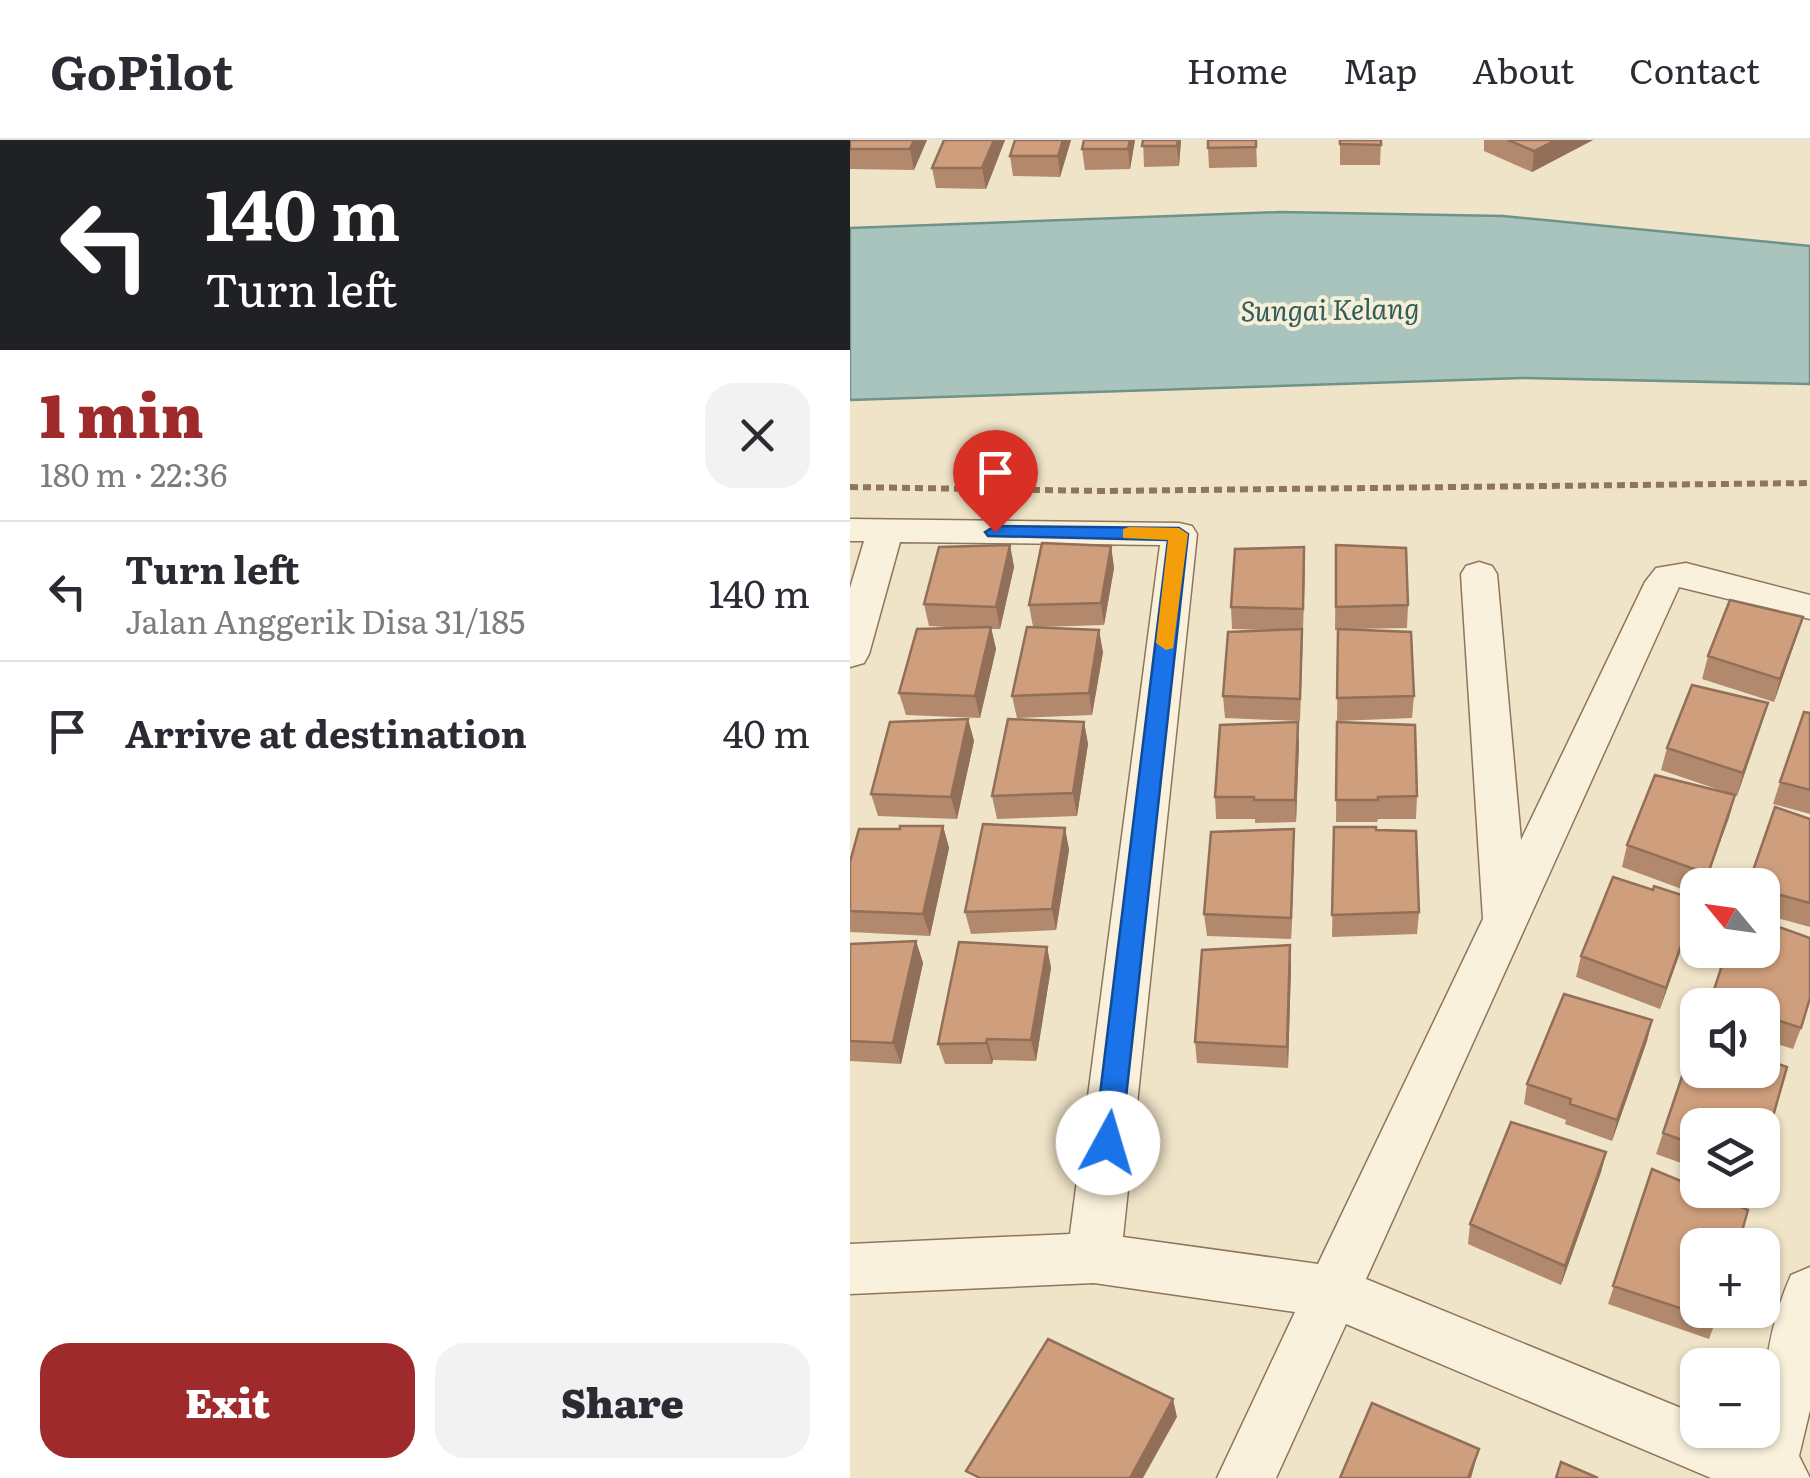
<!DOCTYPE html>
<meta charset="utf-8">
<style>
:root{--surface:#fff;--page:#f2f2f3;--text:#2b2b33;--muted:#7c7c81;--line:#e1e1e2;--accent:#9e2a2b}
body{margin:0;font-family:Literata,serif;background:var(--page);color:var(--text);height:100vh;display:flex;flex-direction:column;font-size:38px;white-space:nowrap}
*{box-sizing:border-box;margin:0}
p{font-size:32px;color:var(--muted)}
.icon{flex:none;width:55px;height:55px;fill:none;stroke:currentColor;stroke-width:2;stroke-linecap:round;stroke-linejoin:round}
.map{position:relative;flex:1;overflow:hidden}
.details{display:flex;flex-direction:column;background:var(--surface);width:850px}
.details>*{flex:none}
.guide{background:#202124;color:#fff;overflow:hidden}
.needle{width:65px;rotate:299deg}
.tools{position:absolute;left:830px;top:728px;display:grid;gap:20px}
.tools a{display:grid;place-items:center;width:100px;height:100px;border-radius:20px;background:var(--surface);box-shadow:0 2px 8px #0004;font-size:50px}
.pin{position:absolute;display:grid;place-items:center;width:85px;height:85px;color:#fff;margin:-102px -42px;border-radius:50% 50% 50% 0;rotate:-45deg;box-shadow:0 0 10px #0007}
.pin .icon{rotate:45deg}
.me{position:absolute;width:110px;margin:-55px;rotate:6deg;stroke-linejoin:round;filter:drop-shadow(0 0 8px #0008)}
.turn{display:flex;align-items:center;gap:35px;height:210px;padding:0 40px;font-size:45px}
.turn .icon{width:130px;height:130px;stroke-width:2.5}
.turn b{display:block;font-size:70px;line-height:85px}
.round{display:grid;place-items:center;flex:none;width:105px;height:105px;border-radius:30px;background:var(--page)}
.summary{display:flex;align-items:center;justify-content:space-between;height:170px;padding:0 40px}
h1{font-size:60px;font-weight:800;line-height:75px;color:var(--accent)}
.primary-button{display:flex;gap:20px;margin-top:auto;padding:20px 40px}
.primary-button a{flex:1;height:115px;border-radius:30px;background:var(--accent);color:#fff;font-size:40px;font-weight:800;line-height:115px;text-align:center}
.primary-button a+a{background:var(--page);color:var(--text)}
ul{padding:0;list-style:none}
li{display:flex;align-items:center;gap:30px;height:140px;padding:0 40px;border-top:2px solid var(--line)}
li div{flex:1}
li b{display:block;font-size:38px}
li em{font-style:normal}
header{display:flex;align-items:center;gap:60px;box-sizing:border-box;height:140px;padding:0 50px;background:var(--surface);border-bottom:2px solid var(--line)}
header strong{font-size:48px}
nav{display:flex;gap:55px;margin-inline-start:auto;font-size:35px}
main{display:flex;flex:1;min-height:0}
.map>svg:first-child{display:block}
</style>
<header>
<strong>GoPilot</strong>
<nav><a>Home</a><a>Map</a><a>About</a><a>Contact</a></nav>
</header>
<main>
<section class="details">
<div class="guide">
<div class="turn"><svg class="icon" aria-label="left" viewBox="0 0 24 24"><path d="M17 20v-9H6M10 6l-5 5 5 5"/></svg><div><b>140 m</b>Turn left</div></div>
</div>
<div class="summary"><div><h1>1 min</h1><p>180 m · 22:36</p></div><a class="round"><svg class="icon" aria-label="close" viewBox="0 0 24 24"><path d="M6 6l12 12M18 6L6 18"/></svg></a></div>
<ul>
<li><svg class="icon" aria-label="left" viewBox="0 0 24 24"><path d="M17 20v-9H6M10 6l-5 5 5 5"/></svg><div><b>Turn left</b><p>Jalan Anggerik Disa 31/185</p></div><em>140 m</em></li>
<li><svg class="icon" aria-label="arrive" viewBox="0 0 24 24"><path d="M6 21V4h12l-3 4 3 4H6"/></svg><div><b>Arrive at destination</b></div><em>40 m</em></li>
</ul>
<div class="primary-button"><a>Exit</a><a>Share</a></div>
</section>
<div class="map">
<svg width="960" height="1338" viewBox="0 0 960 1338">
<rect width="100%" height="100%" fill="#f0e4c8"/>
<!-- water -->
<path fill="#a9c4bc" stroke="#6f938a" stroke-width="2.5" d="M 431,72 L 653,76 L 960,106 L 960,244 L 672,238 L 0,260 L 0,88 Z"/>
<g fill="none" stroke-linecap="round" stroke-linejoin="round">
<defs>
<path id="minor" d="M 0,379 L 329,383 L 342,386 L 347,394 L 273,1097 L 468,1124 L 633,779 L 611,434 L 616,426 L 629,422 L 642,426 L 647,434 L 671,700 L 795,442 L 806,428 L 836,423 L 960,455 L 960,479 L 829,447 L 516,1139 L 848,1275 L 848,1290 L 885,1290 L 897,1295 L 898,1290 L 912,1290 C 912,1236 919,1185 941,1135 L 960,1127 L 960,1270 L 949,1316 L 960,1338 L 861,1338 L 496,1184 L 426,1338 L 367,1338 L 445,1172 L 244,1143 L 0,1154 L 0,1104 L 220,1094 L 310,405 L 50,402 L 19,514 L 14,523 L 0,527 L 0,448 L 14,401 L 0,401 Z"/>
</defs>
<!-- minor casing -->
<use href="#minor" stroke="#8d765c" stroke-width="3"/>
<!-- path -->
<path stroke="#8d765c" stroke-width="6" stroke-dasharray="8 5" stroke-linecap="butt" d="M 0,347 L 254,351 L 960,343"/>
<!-- minor -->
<use href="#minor" fill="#faf1dc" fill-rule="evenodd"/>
</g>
<!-- wall -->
<path fill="#b2896c" d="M 0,0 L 77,0 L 64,30 L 0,29 Z
M 155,0 L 136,49 L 86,48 L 82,28 Z
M 165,0 L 221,0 L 210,37 L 163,36 L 160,16 Z
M 234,0 L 285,0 L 280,29 L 235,30 L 232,9 Z
M 293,0 L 331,0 L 329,26 L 294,27 Z
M 406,0 L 407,27 L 359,28 L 358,8 Z
M 490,0 L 531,0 L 530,25 L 490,25 Z
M 634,0 L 743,0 L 682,32 L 634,11 Z
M 160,405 L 164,427 L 150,489 L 141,489 L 146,509 L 130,578 L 56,575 L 49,553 L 111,488 L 79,486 L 74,464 Z
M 486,405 L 558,465 L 557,488 L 501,489 L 564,556 L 562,578 L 487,581 L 488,490 L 485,490 Z
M 261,406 L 264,428 L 254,485 L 190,487 L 253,512 L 242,575 L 167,578 L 162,556 L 183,487 L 179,465 Z
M 455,429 L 450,581 L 375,578 L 373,556 L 418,490 L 382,489 L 381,467 Z
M 953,477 L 924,562 L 852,539 L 858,516 Z
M 918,563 L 887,656 L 811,630 L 817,608 Z
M 960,573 L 960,674 L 923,664 L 930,642 Z
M 118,579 L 124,601 L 107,679 L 28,676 L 21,654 Z
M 234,582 L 238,604 L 227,676 L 147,679 L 142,656 Z
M 487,582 L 567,656 L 566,679 L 528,679 L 527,682 L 486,682 Z
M 449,604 L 446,682 L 405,683 L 405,679 L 366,679 L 365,657 Z
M 885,655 L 855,745 L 848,745 L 848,755 L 772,727 L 777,705 Z
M 960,679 L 960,787 L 912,774 L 912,745 Z
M 93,686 L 99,708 L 80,796 L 0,792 L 0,722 Z
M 484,687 L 526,690 L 569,772 L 567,794 L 482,797 Z
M 215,688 L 219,710 L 206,790 L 121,794 L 115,772 Z
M 444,711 L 441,799 L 357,796 L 354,774 Z
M 847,760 L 810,869 L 726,837 L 731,816 Z
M 66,801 L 73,823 L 51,924 L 0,921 L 0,804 Z
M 197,807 L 201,828 L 186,921 L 143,920 L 142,924 L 95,924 L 88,904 Z
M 877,810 L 951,888 L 943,909 L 912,899 L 912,865 L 859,865 Z
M 441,827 L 438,928 L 347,923 L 345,902 Z
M 802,880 L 797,901 L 762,1001 L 715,984 L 716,980 L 674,964 L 677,944 Z
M 848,985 L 848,1029 L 806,1014 L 813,993 Z
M 756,1012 L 751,1032 L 711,1145 L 618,1104 L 620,1084 Z
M 802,1029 L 866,1180 L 859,1199 L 758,1164 Z"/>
<!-- shaded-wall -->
<path fill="#916f58" d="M 64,0 L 77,0 L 64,30 L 60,9 Z
M 144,0 L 155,0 L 136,49 L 132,28 Z
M 213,0 L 221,0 L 210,37 L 208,16 Z
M 280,0 L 285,0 L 280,29 L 278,9 Z
M 328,0 L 331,0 L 329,26 L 327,6 Z
M 706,0 L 743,0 L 682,32 L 684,11 Z
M 160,405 L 164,427 L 150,489 L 146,467 Z
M 261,406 L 264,428 L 254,485 L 251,463 Z
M 953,477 L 946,499 L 924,562 L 930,539 Z
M 141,487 L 146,509 L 130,578 L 125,556 Z
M 249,490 L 253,512 L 242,575 L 239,553 Z
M 918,563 L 911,586 L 887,656 L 893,633 Z
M 118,579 L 124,601 L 107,679 L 101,657 Z
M 234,582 L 238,604 L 227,676 L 223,653 Z
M 448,582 L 449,604 L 446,682 L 445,660 Z
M 885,655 L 879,678 L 854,745 L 858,734 Z
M 93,686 L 99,708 L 80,796 L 73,774 Z
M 215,688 L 219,710 L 206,790 L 202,769 Z
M 444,689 L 444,711 L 441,799 L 441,778 Z
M 847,760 L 841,782 L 810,869 L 816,848 Z
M 66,801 L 73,823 L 51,924 L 43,903 Z
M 440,805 L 441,827 L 438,928 L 437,907 Z
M 197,807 L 201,828 L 186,921 L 181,900 Z
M 802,880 L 797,901 L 762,1001 L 767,980 Z
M 137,899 L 143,920 L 142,924 L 136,903 Z
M 756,1012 L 751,1032 L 711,1145 L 715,1126 Z
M 323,1259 L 327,1277 L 293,1338 L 280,1338 Z
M 629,1309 L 621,1338 L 618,1338 Z"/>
<!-- building -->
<path fill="#cf9f7d" stroke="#916f58" stroke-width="2.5" d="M 0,0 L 64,0 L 60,9 L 0,9 Z
M 94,0 L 144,0 L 132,28 L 82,28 Z
M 165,0 L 213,0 L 208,16 L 160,16 Z
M 234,0 L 280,0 L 278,9 L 232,9 Z
M 293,0 L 328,0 L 327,6 L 292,6 Z
M 358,0 L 406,0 L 406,7 L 358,8 Z
M 490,0 L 531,0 L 531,5 L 490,4 Z
M 658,0 L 706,0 L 684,11 Z
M 192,403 L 261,406 L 251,463 L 179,465 Z
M 160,405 L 146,467 L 74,464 L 89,407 Z
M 486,405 L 556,408 L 558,465 L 486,467 Z
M 454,407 L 453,469 L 381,467 L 385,409 Z
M 880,460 L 953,477 L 930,539 L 858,516 Z
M 141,487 L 125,556 L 49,553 L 67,489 Z
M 177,487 L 249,490 L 239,553 L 162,556 Z
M 452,489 L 450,559 L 373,556 L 378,492 Z
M 488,489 L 561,492 L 564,556 L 487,558 Z
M 842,545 L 918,563 L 893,633 L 817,608 Z
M 954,572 L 960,573 L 960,650 L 930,642 Z
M 118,579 L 101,657 L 21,654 L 40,582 Z
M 158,579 L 234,582 L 223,653 L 142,656 Z
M 448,582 L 445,660 L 404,660 L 404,657 L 365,657 L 370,585 Z
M 487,582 L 565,585 L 567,656 L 528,657 L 528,660 L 486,660 Z
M 805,635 L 885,655 L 858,734 L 777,705 Z
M 925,667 L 960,679 L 960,763 L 912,750 L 912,745 L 898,745 Z
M 133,684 L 215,688 L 202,769 L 115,772 Z
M 50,686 L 93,686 L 73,774 L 0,771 L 0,722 L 9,689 L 50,689 Z
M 484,687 L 526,687 L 526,690 L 566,691 L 569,772 L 482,775 Z
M 444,689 L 441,778 L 354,774 L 361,692 Z
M 763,737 L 803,750 L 804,746 L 847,760 L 816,848 L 731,816 Z
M 912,781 L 960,798 L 960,858 L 951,888 L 912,875 L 912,865 L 869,865 L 860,862 L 877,810 L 912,810 Z
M 66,801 L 43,903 L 0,901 L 0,804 Z
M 109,802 L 197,807 L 181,900 L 137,899 L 136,903 L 88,904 Z
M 440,805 L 437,907 L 345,902 L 352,810 Z
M 714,854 L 802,880 L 767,980 L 720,964 L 721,959 L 677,944 Z
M 847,892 L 848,930 L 912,930 L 912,918 L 937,927 L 912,1015 L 912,985 L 848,985 L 848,1006 L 813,993 Z
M 661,982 L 756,1012 L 715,1126 L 620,1084 Z
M 802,1029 L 848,1048 L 848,1050 L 852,1050 L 898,1070 L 888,1105 L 848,1105 L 848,1170 L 869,1170 L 866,1180 L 763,1146 Z
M 198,1199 L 323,1259 L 280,1338 L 130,1338 L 116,1331 Z
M 522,1263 L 629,1309 L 618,1338 L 490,1338 Z
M 711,1322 L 748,1338 L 706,1338 Z"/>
<!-- route -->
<path fill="#1a73e8" stroke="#114b97" stroke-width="2.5" d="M 145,386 L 329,388 L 338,394 L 271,1003 L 267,1012 L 258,1015 L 248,1012 L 244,1003 L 318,400 L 138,396 L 135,392 Z"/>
<!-- slow -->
<path fill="#f59e0b" d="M 279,387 L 329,388 L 338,394 L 323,508 L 316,510 L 306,503 L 318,400 L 273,398 L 273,389 Z"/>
<g text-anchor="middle" stroke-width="8" stroke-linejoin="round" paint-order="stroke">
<!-- far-water labels -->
<g font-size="28" font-style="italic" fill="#2f5d5a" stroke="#f7eed8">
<text transform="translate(480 170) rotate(-1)" y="10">Sungai Kelang</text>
</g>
</g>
</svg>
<div class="tools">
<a><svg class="needle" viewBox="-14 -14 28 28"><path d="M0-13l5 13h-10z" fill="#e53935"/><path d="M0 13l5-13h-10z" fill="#7c7c81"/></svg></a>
<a><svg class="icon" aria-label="sound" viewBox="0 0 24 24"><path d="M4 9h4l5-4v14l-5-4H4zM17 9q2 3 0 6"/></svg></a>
<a><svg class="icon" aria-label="layers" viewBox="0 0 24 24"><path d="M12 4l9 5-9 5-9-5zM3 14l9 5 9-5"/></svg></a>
<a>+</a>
<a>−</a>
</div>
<div class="pin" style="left:145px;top:392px;background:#d93025"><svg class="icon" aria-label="arrive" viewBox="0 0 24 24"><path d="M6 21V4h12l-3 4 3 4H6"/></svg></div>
<svg class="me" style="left:258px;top:1003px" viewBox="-20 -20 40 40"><circle r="19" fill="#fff"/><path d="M0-13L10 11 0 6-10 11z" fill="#1a73e8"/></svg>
</div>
</main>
